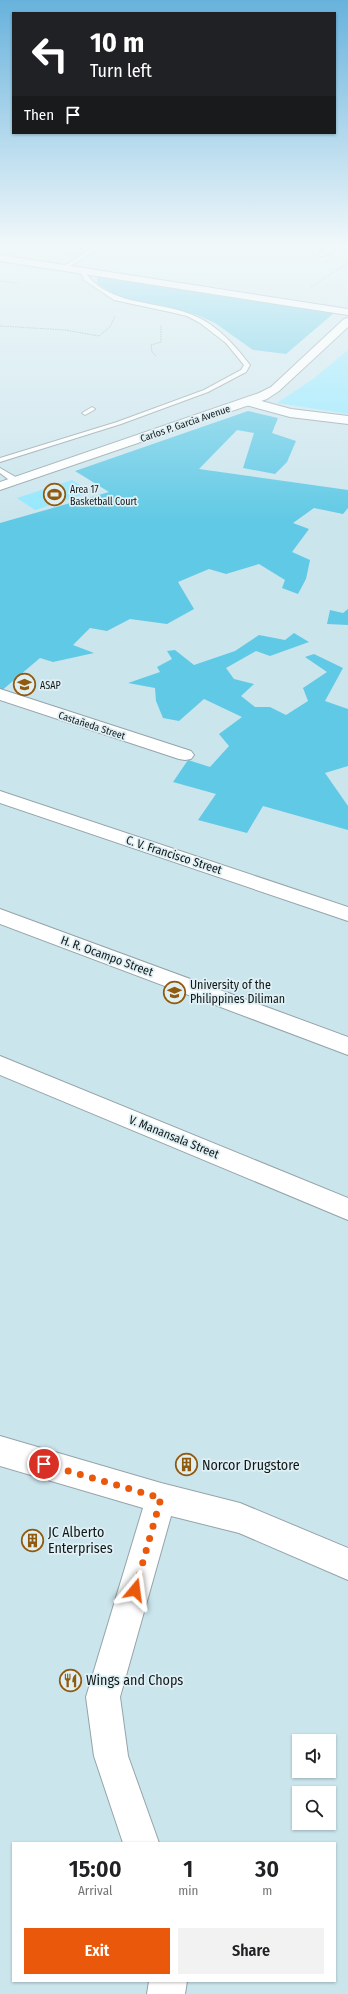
<!DOCTYPE html>
<meta charset="utf-8">
<style>
:root{--surface:#fff;--page:#f2f2f2;--text:#202124;--muted:#757577;--accent:#ea580c}
body{margin:0;font-family:"Fira Sans Condensed",sans-serif;background:var(--page);color:var(--text);height:100vh;display:flex;flex-direction:column;font-size:15px;white-space:nowrap}
*{box-sizing:border-box;margin:0}
p{font-size:13px;color:var(--muted)}
.icon{flex:none;width:22px;height:22px;fill:none;stroke:currentColor;stroke-width:2;stroke-linecap:round;stroke-linejoin:round}
.map{position:relative;flex:1;overflow:hidden}
.drawer{position:absolute;left:12px;top:1842px;width:324px;height:140px;display:flex;flex-direction:column;background:var(--surface);border-radius:0px;box-shadow:0 1px 3px #0004}
.drawer>*{flex:none}
.hud{position:absolute;left:12px;top:12px;width:324px;height:122px;border-radius:0px;box-shadow:0 1px 3px #0004;background:#202124;color:#fff;overflow:hidden}
.tools{position:absolute;left:292px;top:1734px;display:grid;gap:8px}
.tools a{display:grid;place-items:center;width:44px;height:44px;border-radius:0px;background:var(--surface);box-shadow:0 1px 3px #0004;font-size:20px}
.pin{position:absolute;display:grid;place-items:center;width:34px;height:34px;color:#fff;margin:-17px;border:2px solid #fff;border-radius:50%;box-shadow:0 1px 4px #0007}
.me{position:absolute;width:44px;margin:-22px;rotate:16deg;stroke-linejoin:round;filter:drop-shadow(0 0 3px #0008)}
.turn{display:flex;align-items:center;gap:14px;height:84px;padding:0 12px;font-size:18px}
.turn .icon{width:52px;height:52px;stroke-width:2.5}
.turn b{display:block;font-size:28px;line-height:34px}
.then{display:flex;align-items:center;height:38px;padding:0 12px;background:#0003;gap:8px;font-size:15px}
.eta{display:flex;justify-content:space-evenly;align-items:center;height:68px;text-align:center}
.eta b{font-size:24px;font-weight:600;line-height:28px}
.action{display:flex;gap:8px;margin-top:auto;padding:8px 12px}
.action a{flex:1;height:46px;border-radius:0px;background:var(--accent);color:#fff;font-size:16px;font-weight:600;line-height:46px;text-align:center}
.action a+a{background:var(--page);color:var(--text)}
.map>svg:first-child{display:block}
</style>
<div class="map">
<svg width="348" height="1994" viewBox="0 0 348 1994">
<rect width="100%" height="100%" fill="#dff0f5"/>
<!-- built -->
<path fill="#cbe5ed" fill-rule="evenodd" d="M 0,243 L 348,243 L 348,1994 L 0,1994 ZM 299,1741 L 329,1741 L 329,1771 L 299,1771 ZM 299,1793 L 329,1793 L 329,1823 L 299,1823 ZM 13,1843 L 335,1843 L 335,1981 L 13,1981 Z"/>
<!-- green -->
<path fill="#93e7fe" d="M 348,350 L 348,414 L 277,403 L 313,379 Z
M 72,480 L 91,492 L 35,510 L 17,498 Z"/>
<!-- forest -->
<path fill="#60c9e5" d="M 98,275 L 334,313 L 286,354 L 253,350 L 215,323 L 197,315 L 159,305 L 121,299 L 97,283 Z
M 248,411 L 278,418 L 272,433 L 296,441 L 287,462 L 275,474 L 243,468 L 254,433 L 237,430 L 199,469 L 348,490 L 348,508 L 343,514 L 314,508 L 293,523 L 309,529 L 292,552 L 310,560 L 306,579 L 298,594 L 282,588 L 285,580 L 259,564 L 226,574 L 209,569 L 178,582 L 194,609 L 167,624 L 130,619 L 107,631 L 90,628 L 73,645 L 94,653 L 53,662 L 40,658 L 0,692 L 0,523 L 109,492 L 75,471 Z
M 348,609 L 348,625 L 327,624 L 330,610 L 343,613 Z
M 294,633 L 309,642 L 270,656 L 256,651 L 226,668 L 234,679 L 254,684 L 241,696 L 255,707 L 270,707 L 286,715 L 308,701 L 303,688 L 327,672 L 305,657 L 314,654 L 343,668 L 325,701 L 348,709 L 348,766 L 325,773 L 348,806 L 348,830 L 263,806 L 247,833 L 198,820 L 216,794 L 173,782 L 188,760 L 210,767 L 229,746 L 219,734 L 242,717 L 204,699 L 179,721 L 163,718 L 156,701 L 155,688 L 128,683 L 160,672 L 157,667 L 172,659 L 167,651 L 175,650 L 194,665 L 235,651 L 259,635 L 285,640 Z"/>
<g fill="none" stroke-linecap="round" stroke-linejoin="round">
<defs>
<path id="service" d="M 79,243 L 85,243 L 68,253 L 63,252 Z
M 101,243 L 107,243 L 67,268 L 62,267 Z
M 328,243 L 333,243 L 336,247 L 324,256 L 320,256 L 320,254 L 330,247 Z
M 79,269 L 83,269 C 106,306 153,300 190,314 C 214,322 235,345 250,365 L 246,372 L 208,392 L 121,424 L 0,462 L 0,458 L 117,422 L 204,390 L 241,370 L 244,365 L 226,343 L 200,323 L 187,316 L 170,312 L 114,300 L 84,280 Z
M 92,407 L 95,409 L 94,410 L 85,415 L 82,413 Z
M 0,468 L 19,479 L 19,483 L 13,483 L 0,473 Z"/>
<path id="minor" d="M 0,255 L 348,309 L 348,315 L 0,261 Z
M 250,398 L 291,409 L 348,416 L 348,424 L 290,417 L 246,405 L 244,402 L 246,399 Z
M 0,689 L 191,751 L 194,755 L 191,759 L 185,760 L 179,759 L 0,700 Z
M 0,791 L 348,907 L 348,921 L 0,803 Z
M 0,909 L 348,1037 L 348,1055 L 0,924 Z
M 0,1056 L 348,1198 L 348,1220 L 0,1075 Z
M 0,1436 L 161,1483 L 240,1503 L 348,1548 L 348,1580 L 239,1533 L 171,1516 L 120,1697 L 128,1756 L 159,1843 L 123,1843 L 94,1756 L 86,1697 L 143,1508 L 0,1466 Z
M 149,1981 L 187,1981 L 185,1994 L 147,1994 Z"/>
<path id="secondary" d="M 348,318 L 348,327 L 279,391 L 267,399 L 0,490 L 0,482 L 259,393 L 271,387 L 344,319 Z"/>
</defs>
<!-- service casing -->
<use href="#service" stroke="#95a4a9" stroke-width="2"/>
<!-- minor casing -->
<use href="#minor" stroke="#95a4a9" stroke-width="2"/>
<!-- secondary casing -->
<use href="#secondary" stroke="#95a4a9" stroke-width="2"/>
<!-- path -->
<path stroke="#93a0a4" stroke-width="1" stroke-dasharray="1.5 1" stroke-linecap="butt" d="M 0,281 L 18,283
M 311,287 L 348,263
M 0,326 L 65,330 L 99,336 L 110,327 L 115,316
M 156,356 L 152,352 L 151,345 L 161,342 L 161,325"/>
<!-- service -->
<use href="#service" fill="#fff" fill-rule="evenodd"/>
<!-- minor -->
<use href="#minor" fill="#fff" fill-rule="evenodd"/>
<!-- secondary -->
<use href="#secondary" fill="#fff" fill-rule="evenodd"/>
</g>
<!-- sky -->
<linearGradient id="sky" x2="0" y2="1"><stop stop-color="#67b2dc"/><stop offset="0.47" stop-color="#f1f8fa"/><stop offset="1" stop-color="#f1f8fa" stop-opacity="0"/></linearGradient>
<rect width="348" height="522" fill="url(#sky)"/>
<g fill="none" stroke-linecap="round" stroke-linejoin="round">
<!-- route -->
<path stroke="#ea580c" stroke-width="7" stroke-dasharray="0 12.6" d="M 44,1464 L 161,1498 L 135,1590"/>
</g>
<!-- icons -->
<defs>
<symbol id="stadium-ring" viewBox="-11 -11 22 22"><circle r="9.5" fill="#dff0f5" stroke="#905a0f" stroke-width="1.5"/><path d="M0-5a6.5 5 0 1 0 0 10a6.5 5 0 1 0 0-10ZM-3.5-1.8h7v3.6h-7Z" fill="#905a0f"/></symbol>
<symbol id="school-ring" viewBox="-11 -11 22 22"><circle r="9.5" fill="#dff0f5" stroke="#905a0f" stroke-width="1.5"/><path d="M0-5L7-2L0 1L-7-2ZM-4 1L0 2.5L4 1V4Q0 6-4 4Z" fill="#905a0f"/></symbol>
<symbol id="university-ring" viewBox="-11 -11 22 22"><circle r="9.5" fill="#dff0f5" stroke="#905a0f" stroke-width="1.5"/><path d="M0-5L7-2L0 1L-7-2ZM-4 1L0 2.5L4 1V4Q0 6-4 4Z" fill="#905a0f"/></symbol>
<symbol id="building-ring" viewBox="-11 -11 22 22"><circle r="9.5" fill="#dff0f5" stroke="#905a0f" stroke-width="1.5"/><path d="M-4-6H4V6H1V3H-1V6H-4ZM-2.5-4.3h1.7v1.8h-1.7ZM.8-4.3h1.7v1.8H.8ZM-2.5-1h1.7V.8h-1.7ZM.8-1h1.7V.8H.8Z" fill="#905a0f"/></symbol>
<symbol id="restaurant-ring" viewBox="-11 -11 22 22"><circle r="9.5" fill="#dff0f5" stroke="#905a0f" stroke-width="1.5"/><path d="M-5-6h1v4h1v-4h1v4h1v-4h1v5L-1.5 .5V6h-2V.5L-5-1ZM5-6V6H3V1.5H1.5Q1.5-4 5-6Z" fill="#905a0f"/></symbol>
</defs>
<g fill-rule="evenodd">
<use href="#stadium-ring" x="42" y="482" width="25" height="25"/>
<use href="#school-ring" x="12" y="672" width="25" height="25"/>
<use href="#university-ring" x="162" y="980" width="25" height="25"/>
<use href="#building-ring" x="174" y="1452" width="25" height="25"/>
<use href="#building-ring" x="20" y="1528" width="25" height="25"/>
<use href="#restaurant-ring" x="58" y="1668" width="25" height="25"/>
</g>
<g text-anchor="middle" stroke-width="3.5" stroke-linejoin="round" paint-order="stroke">
<!-- far-street labels -->
<g font-size="10" fill="#12181a" stroke="#dff0f5">
<text transform="translate(185 423) rotate(-19)" y="4">Carlos P. Garcia Avenue</text>
<text transform="translate(92 725) rotate(18)" y="4">Castañeda Street</text>
</g>
<!-- far-poi labels -->
<g font-size="10" fill="#12181a" stroke="#dff0f5" text-anchor="start">
<text x="70" y="493">Area 17<tspan x="70" dy="12">Basketball Court</tspan></text>
<text x="40" y="689">ASAP</text>
</g>
<!-- street labels -->
<g font-size="12" fill="#12181a" stroke="#dff0f5">
<text transform="translate(174 855) rotate(18)" y="4">C. V. Francisco Street</text>
<text transform="translate(107 956) rotate(20)" y="4">H. R. Ocampo Street</text>
<text transform="translate(174 1137) rotate(22)" y="4">V. Manansala Street</text>
</g>
<!-- poi labels -->
<g font-size="12" fill="#12181a" stroke="#dff0f5" text-anchor="start">
<text x="190" y="989">University of the<tspan x="190" dy="14">Philippines Diliman</tspan></text>
</g>
<!-- near-poi labels -->
<g font-size="14" fill="#12181a" stroke="#dff0f5" text-anchor="start">
<text x="202" y="1470">Norcor Drugstore</text>
<text x="48" y="1537">JC Alberto<tspan x="48" dy="16">Enterprises</tspan></text>
<text x="86" y="1685">Wings and Chops</text>
</g>
</g>
</svg>
<div class="tools">
<a><svg class="icon" aria-label="sound" viewBox="0 0 24 24"><path d="M4 9h4l5-4v14l-5-4H4zM17 9q2 3 0 6"/></svg></a>
<a><svg class="icon" aria-label="search" viewBox="0 0 24 24"><circle cx="10" cy="10" r="6"/><path d="M15 15l6 6"/></svg></a>
</div>
<div class="pin" style="left:44px;top:1464px;background:#d93025"><svg class="icon" aria-label="arrive" viewBox="0 0 24 24"><path d="M6 21V4h12l-3 4 3 4H6"/></svg></div>
<svg class="me" style="left:135px;top:1590px" viewBox="-20 -20 40 40"><path d="M0-17L14 15 0 8-14 15z" fill="#ea580c" stroke="#fff" stroke-width="4"/></svg>
<div class="hud">
<div class="turn"><svg class="icon" aria-label="left" viewBox="0 0 24 24"><path d="M17 20v-9H6M10 6l-5 5 5 5"/></svg><div><b>10 m</b>Turn left</div></div>
<div class="then">Then<svg class="icon" aria-label="arrive" viewBox="0 0 24 24"><path d="M6 21V4h12l-3 4 3 4H6"/></svg></div>
</div>
<section class="drawer">
<div class="eta">
<div><b>15:00</b><p>Arrival</p></div>
<div><b>1</b><p>min</p></div>
<div><b>30</b><p>m</p></div>
</div>
<div class="action"><a>Exit</a><a>Share</a></div>
</section>
</div>
